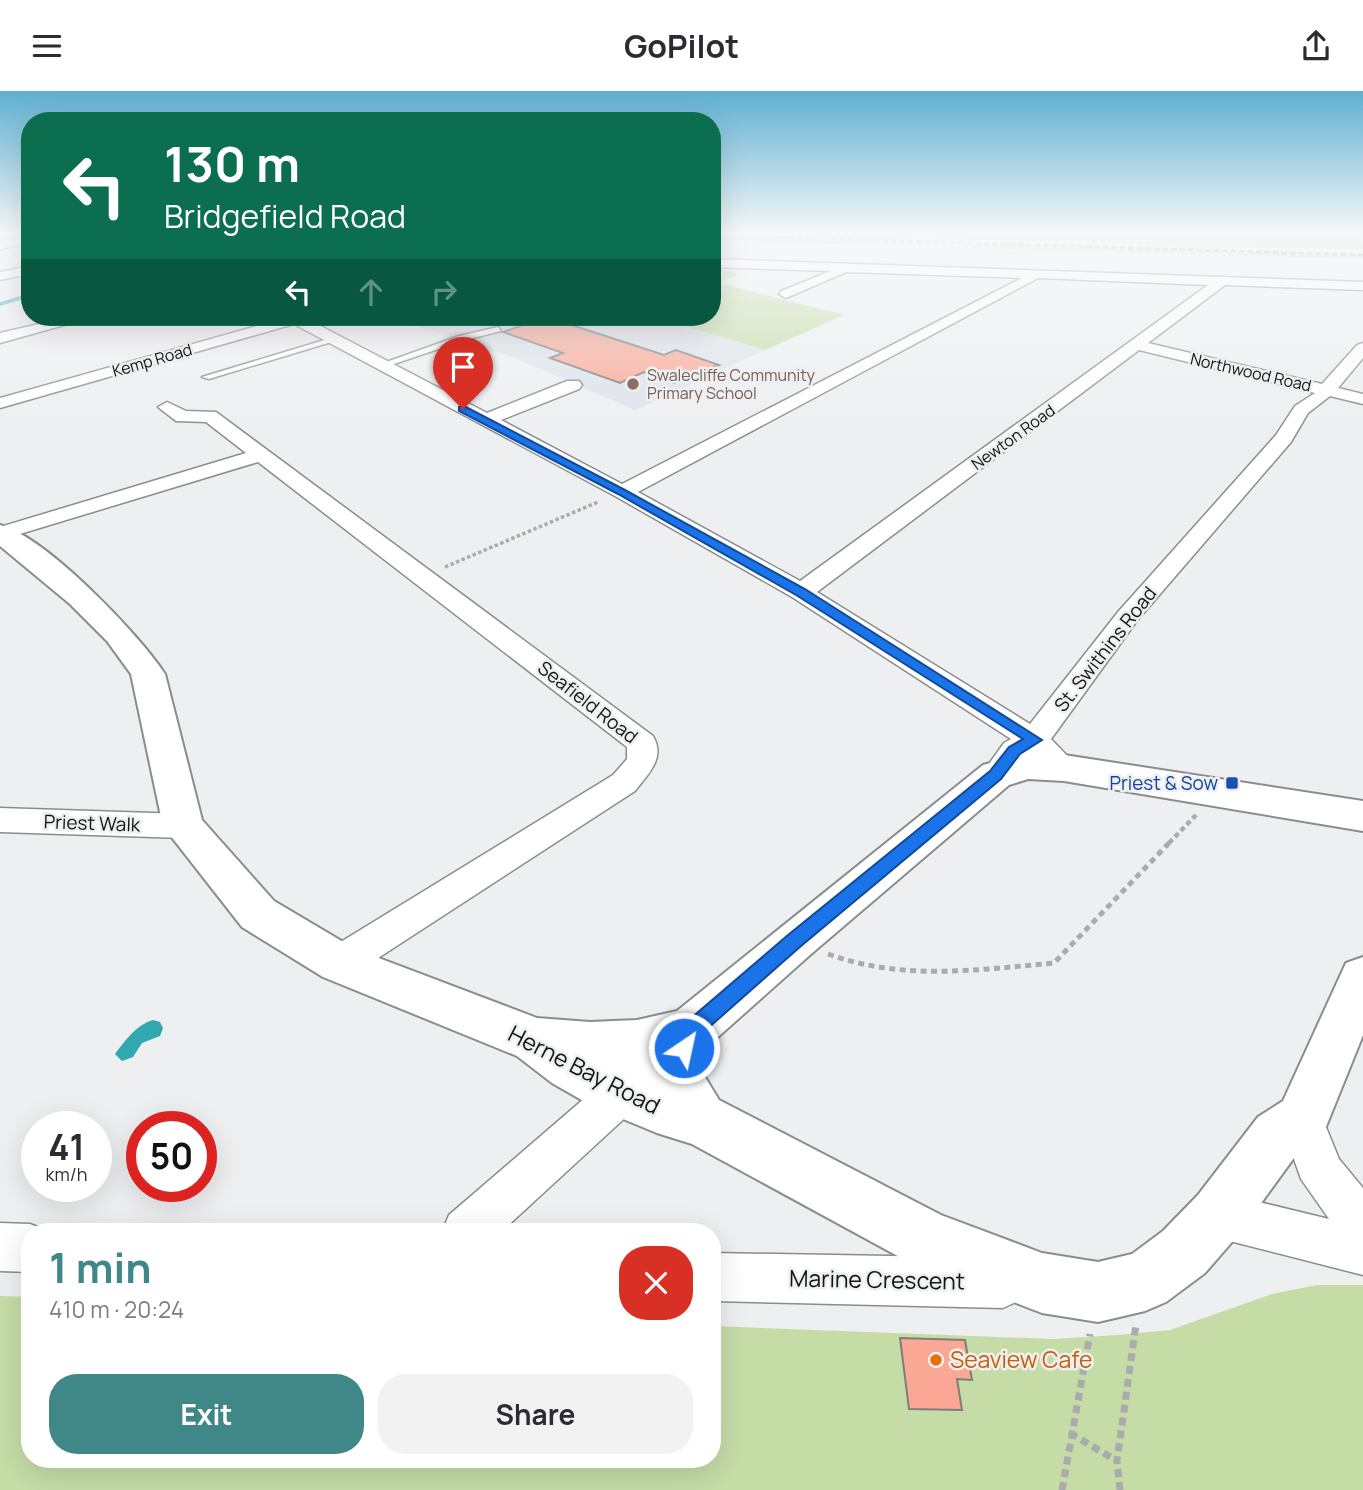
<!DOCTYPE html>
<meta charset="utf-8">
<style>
:root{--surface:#fff;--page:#f2f2f3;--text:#2b2b33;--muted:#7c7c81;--accent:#408887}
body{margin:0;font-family:Manrope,sans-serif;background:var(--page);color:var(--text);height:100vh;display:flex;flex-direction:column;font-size:26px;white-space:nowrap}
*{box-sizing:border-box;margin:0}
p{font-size:23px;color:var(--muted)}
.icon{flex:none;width:38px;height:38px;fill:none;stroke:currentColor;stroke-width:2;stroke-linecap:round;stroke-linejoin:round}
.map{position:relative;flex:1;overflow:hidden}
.sheet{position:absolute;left:21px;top:1132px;width:700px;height:245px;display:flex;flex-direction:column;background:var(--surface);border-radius:28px;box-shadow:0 7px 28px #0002}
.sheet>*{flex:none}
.hud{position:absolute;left:21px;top:21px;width:700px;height:214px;border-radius:28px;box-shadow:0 7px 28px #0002;background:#0b6e4f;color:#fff;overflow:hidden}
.speed{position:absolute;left:21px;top:1020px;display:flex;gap:14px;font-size:35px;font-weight:700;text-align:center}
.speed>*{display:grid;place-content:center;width:91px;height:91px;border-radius:50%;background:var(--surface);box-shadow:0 7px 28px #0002;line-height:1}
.speed small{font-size:18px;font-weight:400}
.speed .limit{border:10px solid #d22;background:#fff;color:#111}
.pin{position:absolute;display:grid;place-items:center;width:60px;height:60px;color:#fff;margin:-72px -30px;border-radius:50% 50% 50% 0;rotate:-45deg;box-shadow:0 0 7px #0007}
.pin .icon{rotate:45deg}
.me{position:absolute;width:77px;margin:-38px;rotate:34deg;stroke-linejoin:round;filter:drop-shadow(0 0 5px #0008)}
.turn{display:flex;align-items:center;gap:24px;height:147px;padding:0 28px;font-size:32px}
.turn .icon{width:91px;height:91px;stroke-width:2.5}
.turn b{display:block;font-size:49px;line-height:60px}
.lanes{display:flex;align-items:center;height:66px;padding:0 28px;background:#0003;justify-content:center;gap:35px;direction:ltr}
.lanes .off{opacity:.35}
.round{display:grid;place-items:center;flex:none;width:74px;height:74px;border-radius:28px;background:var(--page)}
.head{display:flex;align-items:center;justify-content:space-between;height:119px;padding:0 28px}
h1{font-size:42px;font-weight:700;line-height:52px;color:var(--accent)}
.action{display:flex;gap:14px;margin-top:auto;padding:14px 28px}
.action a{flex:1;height:80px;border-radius:28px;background:var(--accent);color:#fff;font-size:28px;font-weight:700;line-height:80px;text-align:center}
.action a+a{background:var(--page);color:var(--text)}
header{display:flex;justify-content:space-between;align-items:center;height:91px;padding:0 28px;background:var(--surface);font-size:32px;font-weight:700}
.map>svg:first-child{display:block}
</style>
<header><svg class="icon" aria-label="menu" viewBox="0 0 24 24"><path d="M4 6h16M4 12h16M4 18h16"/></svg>GoPilot<svg class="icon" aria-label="share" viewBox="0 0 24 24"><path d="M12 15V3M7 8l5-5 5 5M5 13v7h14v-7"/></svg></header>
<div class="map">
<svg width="1363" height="1399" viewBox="0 0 1363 1399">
<rect width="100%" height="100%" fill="#edeff1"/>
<!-- built -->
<path fill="#dce3eb" d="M 419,226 L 655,226 L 765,259 L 635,319 L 513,266 L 402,231 Z"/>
<!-- green -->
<path fill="#c5dca7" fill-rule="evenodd" d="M 748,143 L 1363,143 L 1363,159 Z
M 712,145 L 1363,165 L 1363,168 L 728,150 L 712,149 Z
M 712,177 L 739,183 L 718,192 L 844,224 L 765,259 L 655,226 L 712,226 Z
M 1317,1194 L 1363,1194 L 1363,1399 L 0,1399 L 0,1205 L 30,1206 L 30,1368 L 712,1368 L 712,1235 L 1053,1248 L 1118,1244 L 1170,1239 L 1272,1203 ZM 965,1249 L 972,1289 L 957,1288 L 962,1319 L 909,1318 Z"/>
<!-- water -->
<path fill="#31a8af" d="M 153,929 L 160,931 L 163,937 L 160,945 L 142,952 L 133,966 L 122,970 L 115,963 C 125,950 136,934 153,929 Z"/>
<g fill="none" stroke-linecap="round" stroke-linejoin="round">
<!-- stream -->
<path stroke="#31a8af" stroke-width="3.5" d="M 0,213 L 30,204"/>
</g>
<!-- building -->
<path fill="#faa796" stroke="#807e7d" stroke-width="2" d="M 547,226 L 664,264 L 676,259 L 719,274 L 674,292 L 644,281 L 620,292 L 550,267 L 563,262 L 503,241 Z
M 900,1247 L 965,1249 L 972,1289 L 957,1288 L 962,1319 L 909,1318 Z"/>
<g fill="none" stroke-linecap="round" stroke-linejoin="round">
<defs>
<path id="lane" d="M 498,236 L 501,240 L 465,249 L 385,276 L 378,274 L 459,245 Z
M 331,247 L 338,249 L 209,288 L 202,286 Z"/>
<path id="street" d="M 30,145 L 30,152 L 0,158 L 0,150 Z
M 712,168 L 1363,191 L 1363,199 L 1225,194 L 1148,252 L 1322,293 L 1357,254 L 1363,252 L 1363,267 L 1338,297 L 1363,303 L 1363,313 L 1330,305 L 1308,322 L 1291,351 L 1136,531 L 1051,648 L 1079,677 L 1075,685 C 1054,691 1045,677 1031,663 C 1010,675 1016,701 985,692 L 981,684 L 1004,652 L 1011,648 L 792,506 L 615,405 L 294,233 L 0,317 L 0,307 L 289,226 L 311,226 L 309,229 L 487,322 L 567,290 L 579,290 L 582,294 L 579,298 L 501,329 L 622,393 L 1022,187 L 846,181 L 786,207 L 779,203 L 781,200 L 831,180 L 712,176 ZM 1038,187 L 1208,194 L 800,490 L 638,401 ZM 1139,259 L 1315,302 L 1295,315 L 1276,344 L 1118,521 L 1030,633 L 817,501 Z
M 30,175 L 30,183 L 0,189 L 0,181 Z
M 69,226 L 93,226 L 0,252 L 0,242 Z
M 167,311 L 186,320 L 216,321 L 653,645 C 666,667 648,683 635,700 L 352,884 L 339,888 L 326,884 L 320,872 L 326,860 L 613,684 L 627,668 L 627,656 L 258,371 L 0,449 L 0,436 L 246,362 L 206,331 L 176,330 L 158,316 Z
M 0,717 L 183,723 L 195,726 L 199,735 L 195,744 L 183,747 L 0,741 Z
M 687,925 L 701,931 L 707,944 L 701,957 L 501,1141 L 442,1141 L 449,1124 L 673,931 Z
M 1302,1007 L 1317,1014 L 1339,1068 L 1363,1097 L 1363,1184 L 1218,1147 L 1202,1140 L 1195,1124 L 1202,1108 L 1218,1101 L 1329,1128 L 1301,1088 L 1280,1029 L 1287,1014 Z
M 0,1132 L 30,1133 L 47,1140 L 30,1141 L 30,1181 L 0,1180 Z
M 712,1162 L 1003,1167 L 1020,1175 L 1028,1192 L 1020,1209 L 1003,1217 L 712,1210 Z"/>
<path id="secondary" d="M 0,434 C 45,445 139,543 165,583 L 202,729 L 274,810 L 355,858 L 537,927 L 590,931 L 637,929 L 677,920 L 983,674 L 1028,662 L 1064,664 L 1363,710 L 1363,740 L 1064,690 L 1028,688 L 1009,694 L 811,863 L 710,953 L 705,986 L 719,1009 L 941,1124 L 1042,1162 L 1098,1171 L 1132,1163 L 1163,1140 L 1198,1104 L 1258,1026 L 1283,1010 L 1346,872 L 1363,866 L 1363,944 L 1321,1048 L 1296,1064 L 1238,1144 L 1205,1182 L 1166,1211 L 1145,1220 L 1098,1231 L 1042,1222 L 905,1169 L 692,1053 L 657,1042 L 594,1016 L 552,992 L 517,965 L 323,886 L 242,836 L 163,735 L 131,583 L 107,550 L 70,513 L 0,455 ZM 656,971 L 655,990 L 622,976 Z"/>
</defs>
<!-- lane casing -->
<use href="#lane" stroke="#8a8c8e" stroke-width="3"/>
<!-- street casing -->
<use href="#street" stroke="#8a8c8e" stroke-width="3"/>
<!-- secondary casing -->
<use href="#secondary" stroke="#8a8c8e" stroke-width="4"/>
<!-- path-far3 -->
<path stroke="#a9abad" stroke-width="3.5" stroke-dasharray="3.5 2.5" stroke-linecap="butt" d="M 445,476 L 598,411"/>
<!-- path-far2 -->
<path stroke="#a9abad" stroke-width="4.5" stroke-dasharray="5 3.5" stroke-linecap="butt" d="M 1169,752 L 1197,723"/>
<!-- path-far1 -->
<path stroke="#a9abad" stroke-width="5" stroke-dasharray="6 4.5" stroke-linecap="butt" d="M 828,863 C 903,890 976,879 1054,872 L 1171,750"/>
<!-- path -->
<path stroke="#a9abad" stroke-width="7" stroke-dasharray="8 5" stroke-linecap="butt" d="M 1070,1342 L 1117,1370
M 1062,1399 L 1090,1243
M 1120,1399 L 1117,1370 L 1136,1233"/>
<!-- lane -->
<use href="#lane" fill="#fff" fill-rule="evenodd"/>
<!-- street -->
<use href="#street" fill="#fff" fill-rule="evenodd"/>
<!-- secondary -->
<use href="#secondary" fill="#fff" fill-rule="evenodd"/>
<!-- rail -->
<path stroke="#656567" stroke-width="2.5" stroke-dasharray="6 2.5" stroke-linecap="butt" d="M 712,144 L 1363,164"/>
</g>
<!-- sky -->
<linearGradient id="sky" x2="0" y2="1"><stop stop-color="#5fafd1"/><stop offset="0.42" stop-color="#f7f8f9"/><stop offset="1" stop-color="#f7f8f9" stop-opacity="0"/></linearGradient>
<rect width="1363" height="339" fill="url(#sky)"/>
<!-- route -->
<path fill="#1a73e8" stroke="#114b97" stroke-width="2" d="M 459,316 L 466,316 L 625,399 L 805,498 L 1042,649 L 1020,663 L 1001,688 L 801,855 L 698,946 L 692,964 L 684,967 L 677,964 L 674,957 L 683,934 L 788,844 L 990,680 L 1009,656 L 1023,648 L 796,504 L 618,403 L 459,320 Z"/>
<!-- markers -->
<circle fill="#8d6e63" stroke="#edeff1" stroke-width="2.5" cx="633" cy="293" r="7"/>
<rect fill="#1a4fb4" stroke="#edeff1" stroke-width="2.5" x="1225" y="685" width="14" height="14" rx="3.5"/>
<circle fill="#e8710a" stroke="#edeff1" stroke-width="2.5" cx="936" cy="1269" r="7"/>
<g text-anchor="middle" stroke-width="5" stroke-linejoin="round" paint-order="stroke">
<!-- far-street labels -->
<g font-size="16" fill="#141415" stroke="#edeff1">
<text transform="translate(152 269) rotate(-16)" y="6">Kemp Road</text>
<text transform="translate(1251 281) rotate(13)" y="6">Northwood Road</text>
<text transform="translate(1013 346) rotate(-36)" y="6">Newton Road</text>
</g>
<!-- far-education labels -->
<g font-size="16" fill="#785e54" stroke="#edeff1" text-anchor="start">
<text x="647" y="290">Swalecliffe Community<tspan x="647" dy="18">Primary School</tspan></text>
</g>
<!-- street labels -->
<g font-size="19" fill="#141415" stroke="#edeff1">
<text transform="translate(1105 558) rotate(-52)" y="7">St. Swithins Road</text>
<text transform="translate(588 611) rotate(38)" y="7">Seafield Road</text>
<text transform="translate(92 732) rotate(2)" y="7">Priest Walk</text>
</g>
<!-- transit labels -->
<g font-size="19" fill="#164399" stroke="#edeff1" text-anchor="end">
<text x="1218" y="699">Priest &amp; Sow</text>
</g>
<!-- near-street labels -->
<g font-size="23" fill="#141415" stroke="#edeff1">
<text transform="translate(584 979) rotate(27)" y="8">Herne Bay Road</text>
<text transform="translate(877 1189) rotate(1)" y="8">Marine Crescent</text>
</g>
<!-- near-food labels -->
<g font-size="23" fill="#c56008" stroke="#edeff1" text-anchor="start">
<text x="950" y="1277">Seaview Cafe</text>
</g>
</g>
</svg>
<div class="speed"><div>41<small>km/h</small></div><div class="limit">50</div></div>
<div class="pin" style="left:463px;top:318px;background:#d93025"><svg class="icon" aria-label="arrive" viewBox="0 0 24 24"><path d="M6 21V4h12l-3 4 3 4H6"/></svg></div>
<svg class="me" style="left:684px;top:957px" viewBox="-20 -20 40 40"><circle r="17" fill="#1a73e8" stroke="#fff" stroke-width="3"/><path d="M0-11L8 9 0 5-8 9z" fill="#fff"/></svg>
<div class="hud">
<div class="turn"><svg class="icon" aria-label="left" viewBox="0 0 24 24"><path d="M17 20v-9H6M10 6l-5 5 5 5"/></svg><div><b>130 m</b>Bridgefield Road</div></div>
<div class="lanes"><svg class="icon" aria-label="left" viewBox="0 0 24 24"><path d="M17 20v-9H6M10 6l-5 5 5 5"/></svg><svg class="icon off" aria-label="ahead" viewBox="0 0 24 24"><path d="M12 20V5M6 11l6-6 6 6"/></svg><svg class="icon off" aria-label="right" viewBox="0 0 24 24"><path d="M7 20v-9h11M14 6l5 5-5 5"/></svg></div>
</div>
<section class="sheet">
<div class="head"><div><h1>1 min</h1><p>410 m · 20:24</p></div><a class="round" style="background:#d93025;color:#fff"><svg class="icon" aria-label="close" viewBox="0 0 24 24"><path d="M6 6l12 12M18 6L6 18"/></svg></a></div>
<div class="action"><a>Exit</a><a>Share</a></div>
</section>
</div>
